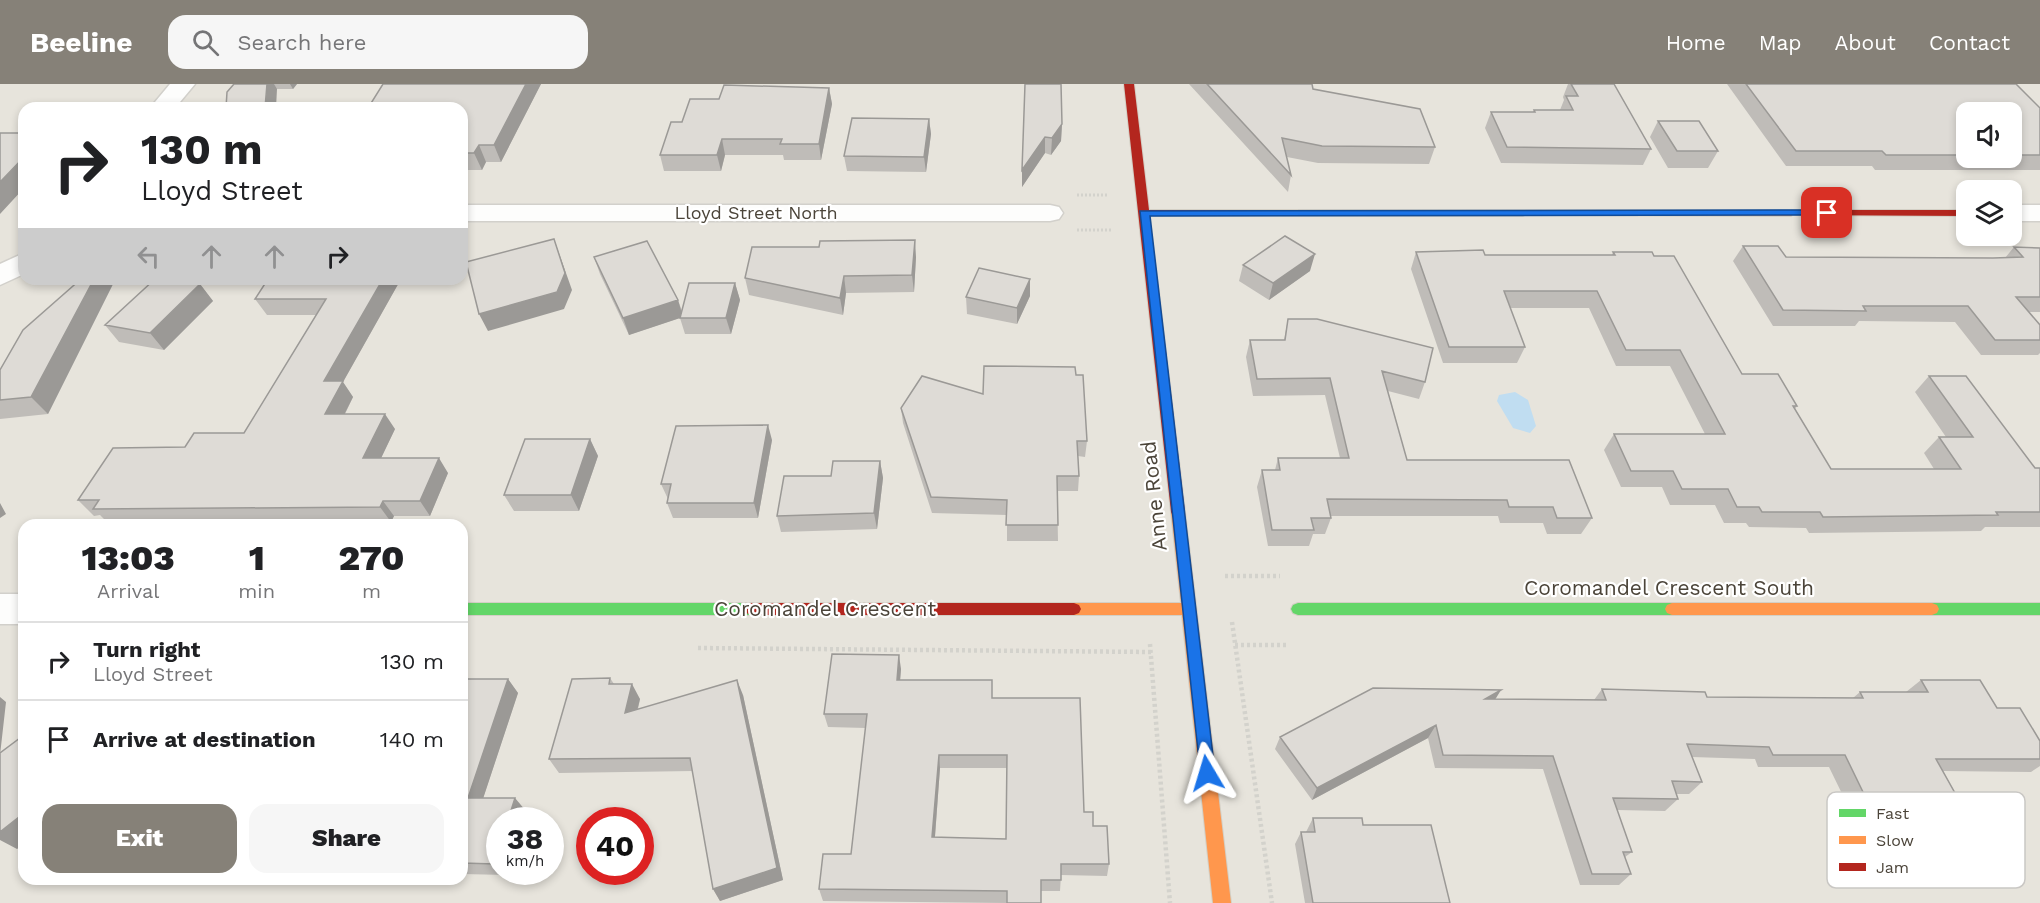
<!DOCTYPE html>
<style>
:root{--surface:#fff;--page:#f6f6f6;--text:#202124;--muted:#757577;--line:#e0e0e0;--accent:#868178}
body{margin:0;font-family:"Work Sans",sans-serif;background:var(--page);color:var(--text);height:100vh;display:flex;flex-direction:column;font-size:22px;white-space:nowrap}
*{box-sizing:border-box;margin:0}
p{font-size:20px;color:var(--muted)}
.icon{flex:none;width:33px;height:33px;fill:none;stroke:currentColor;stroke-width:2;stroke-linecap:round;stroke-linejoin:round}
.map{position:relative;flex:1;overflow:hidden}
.details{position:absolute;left:18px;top:435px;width:450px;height:366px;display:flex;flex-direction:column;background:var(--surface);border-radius:18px;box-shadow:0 3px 9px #0003}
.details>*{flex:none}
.banner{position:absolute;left:18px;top:18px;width:450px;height:183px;border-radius:18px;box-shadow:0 3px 9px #0003;background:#fff;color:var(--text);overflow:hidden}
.controls{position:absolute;left:1956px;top:18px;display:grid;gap:12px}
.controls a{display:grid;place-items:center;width:66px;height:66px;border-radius:12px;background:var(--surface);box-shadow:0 3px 9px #0003;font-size:30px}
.speed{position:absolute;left:486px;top:723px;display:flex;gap:12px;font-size:30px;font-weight:700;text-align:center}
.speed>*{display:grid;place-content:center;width:78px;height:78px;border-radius:50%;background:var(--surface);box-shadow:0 3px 9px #0003;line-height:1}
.speed small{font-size:15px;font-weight:400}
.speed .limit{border:9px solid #d22;background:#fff;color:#111}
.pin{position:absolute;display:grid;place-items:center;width:51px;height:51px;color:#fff;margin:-26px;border-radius:12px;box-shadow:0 3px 9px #0006}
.me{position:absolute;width:66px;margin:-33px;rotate:353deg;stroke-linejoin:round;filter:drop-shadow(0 0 4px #0008)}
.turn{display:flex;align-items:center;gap:21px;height:126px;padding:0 24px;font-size:27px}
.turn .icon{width:78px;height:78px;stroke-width:2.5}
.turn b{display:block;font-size:42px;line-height:51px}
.lanes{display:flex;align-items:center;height:57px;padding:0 24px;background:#0003;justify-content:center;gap:30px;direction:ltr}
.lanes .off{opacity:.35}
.eta{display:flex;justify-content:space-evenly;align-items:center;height:102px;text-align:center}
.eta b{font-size:36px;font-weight:800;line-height:42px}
.button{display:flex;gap:12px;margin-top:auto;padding:12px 24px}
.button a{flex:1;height:69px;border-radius:18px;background:var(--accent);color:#fff;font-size:24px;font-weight:800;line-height:69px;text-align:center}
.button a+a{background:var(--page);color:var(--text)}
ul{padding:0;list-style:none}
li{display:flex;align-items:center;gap:18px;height:78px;padding:0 24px;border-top:2px solid var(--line)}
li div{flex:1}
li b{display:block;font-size:22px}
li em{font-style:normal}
header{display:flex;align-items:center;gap:36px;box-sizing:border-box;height:84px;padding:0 30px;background:var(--accent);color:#fff}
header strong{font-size:28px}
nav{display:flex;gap:33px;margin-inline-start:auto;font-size:21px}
.search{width:420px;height:54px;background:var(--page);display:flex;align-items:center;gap:15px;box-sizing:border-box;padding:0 21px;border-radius:18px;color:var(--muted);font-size:22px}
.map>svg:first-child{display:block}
</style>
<header>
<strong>Beeline</strong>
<div class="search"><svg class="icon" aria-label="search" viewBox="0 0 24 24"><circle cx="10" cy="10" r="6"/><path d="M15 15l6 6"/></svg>Search here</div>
<nav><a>Home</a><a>Map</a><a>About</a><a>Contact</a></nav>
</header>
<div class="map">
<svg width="2040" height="819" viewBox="0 0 2040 819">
<rect width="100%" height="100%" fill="#f4f2ee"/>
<!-- residential -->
<path fill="#e7e4dc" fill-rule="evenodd" d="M 0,0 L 2040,0 L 2040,819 L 0,819 ZM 24,24 L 462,24 L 462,195 L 24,195 ZM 1966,28 L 2012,28 L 2012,74 L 1966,74 ZM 1966,106 L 2012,106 L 2012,152 L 1966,152 ZM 24,441 L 462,441 L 462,795 L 24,795 ZM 500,736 L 550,736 L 550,788 L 500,788 ZM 590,736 L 640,736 L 640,788 L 590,788 Z"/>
<!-- water -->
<path fill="#c0ddf1" d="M 1515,308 L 1528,316 L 1536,342 L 1530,349 L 1513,344 L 1497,317 L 1499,311 Z"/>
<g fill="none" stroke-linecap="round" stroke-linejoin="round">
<defs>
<path id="street" d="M 170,0 L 195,0 L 175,24 L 150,24 Z
M 462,121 L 1050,121 L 1059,123 L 1063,129 L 1059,135 L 1050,137 L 462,137 Z
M 2012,121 L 2040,121 L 2040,137 L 2012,137 Z
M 24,169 L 24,190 L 0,201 L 0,180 Z
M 0,510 L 24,510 L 24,540 L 0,540 Z"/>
<path id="fast" d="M 462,519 L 751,519 L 756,521 L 758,525 L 756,529 L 751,531 L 462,531 Z
M 1298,519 L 1672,519 L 1677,521 L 1679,525 L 1677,529 L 1672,531 L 1298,531 L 1293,529 L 1291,525 L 1293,521 Z
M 1932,519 L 2040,519 L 2040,531 L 1932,531 L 1927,529 L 1925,525 L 1927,521 Z"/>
<path id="slow" d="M 1523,126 L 1791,126 L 1796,129 L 1791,132 L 1519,131 L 1519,127 Z
M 1178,423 L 1183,424 L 1185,428 L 1231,819 L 1213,819 L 1182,531 L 1074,531 L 1069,529 L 1067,525 L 1069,521 L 1074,519 L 1181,519 L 1171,428 L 1173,424 Z
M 1672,519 L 1932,519 L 1937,521 L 1939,525 L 1937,529 L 1932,531 L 1672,531 L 1667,529 L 1665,525 L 1667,521 Z"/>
<path id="jam" d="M 1124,0 L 1134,0 L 1149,126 L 1523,126 L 1528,129 L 1523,132 L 1150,132 L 1185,428 L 1183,432 L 1173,432 L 1171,428 Z
M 1791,126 L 1966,126 L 1966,132 L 1787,131 L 1787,127 Z
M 751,519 L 1074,519 L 1079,521 L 1081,525 L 1079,529 L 1074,531 L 751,531 L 746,529 L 744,525 L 746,521 Z"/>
</defs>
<!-- street casing -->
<use href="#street" stroke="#d2d0cb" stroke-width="3"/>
<!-- fast casing -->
<use href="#fast" stroke="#d3cfc5" stroke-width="2"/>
<!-- slow casing -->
<use href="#slow" stroke="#d3cfc5" stroke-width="2"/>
<!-- jam casing -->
<use href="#jam" stroke="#d3cfc5" stroke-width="2"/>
<!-- path-far1 -->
<path stroke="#d3d2cc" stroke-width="3" stroke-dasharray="2 2" stroke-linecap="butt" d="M 1077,111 L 1108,111
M 1077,146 L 1111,146"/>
<!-- path -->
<path stroke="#d3d2cc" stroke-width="4.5" stroke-dasharray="3 3" stroke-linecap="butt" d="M 1225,492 L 1280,492
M 1232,538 L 1272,819
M 1150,560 L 1170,819
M 1235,561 L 1289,561
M 698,564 L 1151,568"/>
<!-- street -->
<use href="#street" fill="#fdfdfc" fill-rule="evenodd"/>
<!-- fast -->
<use href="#fast" fill="#63d668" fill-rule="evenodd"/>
<!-- slow -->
<use href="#slow" fill="#ff974d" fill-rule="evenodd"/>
<!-- jam -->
<use href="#jam" fill="#b3261e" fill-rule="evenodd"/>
</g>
<!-- wall -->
<path fill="#bfbcb8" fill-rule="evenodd" d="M 234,0 L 297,0 L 293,5 L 277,5 Z
M 383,0 L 541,0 L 501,78 L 486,78 L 482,86 L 462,86 L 462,24 Z
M 1025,0 L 1062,40 L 1061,57 L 1051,71 L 1045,69 L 1022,103 Z
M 1189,0 L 1312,0 L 1313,5 L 1435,63 L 1429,80 L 1318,79 L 1287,73 L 1291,91 L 1288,108 Z
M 1568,0 L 1614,0 L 1651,65 L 1643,81 L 1501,79 L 1485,44 L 1491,28 L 1533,28 L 1534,26 L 1560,26 L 1564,16 L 1563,13 Z
M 1727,0 L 2016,0 L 2040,24 L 2040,86 L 1875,86 L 1872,82 L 1786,82 ZM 1966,28 L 2012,28 L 2012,74 L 1966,74 Z
M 829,4 L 832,20 L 821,76 L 784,76 L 783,71 L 725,71 L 721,87 L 664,87 L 660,71 L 682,38 L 719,15 Z
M 929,35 L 931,50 L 926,88 L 847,87 L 844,72 Z
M 1658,37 L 1718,67 L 1708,84 L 1668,84 L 1650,53 Z
M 1743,162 L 1786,173 L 1993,174 L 2005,174 L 2014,163 L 2040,164 L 2040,228 L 2029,228 L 2040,241 L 2040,269 L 2038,271 L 1981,271 L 1955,238 L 1859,237 L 1855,242 L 1773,242 L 1733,177 Z
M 1416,168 L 1485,171 L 1612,171 L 1613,168 L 1654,172 L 1742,290 L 1797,322 L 1795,325 L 1831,385 L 1934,385 L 1924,369 L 1939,353 L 1946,353 L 1915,308 L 1929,292 L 2035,384 L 2040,384 L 2040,443 L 1985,443 L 1981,447 L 1809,449 L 1806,444 L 1749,443 L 1746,439 L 1724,439 L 1715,421 L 1670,421 L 1662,403 L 1621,403 L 1604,366 L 1614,350 L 1705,350 L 1670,282 L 1616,282 L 1589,224 L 1510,224 L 1525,263 L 1517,279 L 1443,279 L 1411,185 Z
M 594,173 L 678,216 L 682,227 L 735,199 L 740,216 L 731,250 L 685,250 L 680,234 L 629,251 L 600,190 Z
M 916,173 L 914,208 L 846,209 L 843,231 L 749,211 L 745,194 Z
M 1243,181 L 1310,187 L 1269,216 L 1239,197 Z
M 81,195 L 112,195 L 114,198 L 48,330 L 0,335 L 0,286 Z
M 268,195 L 401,195 L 343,298 L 353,313 L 345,330 L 395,345 L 381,374 L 448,389 L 430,432 L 394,432 L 391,438 L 109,440 L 100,431 L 94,432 L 78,416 L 185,363 L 244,349 L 317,231 L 267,231 L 255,215 Z
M 200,200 L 213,217 L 164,266 L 119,258 L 105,241 Z
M 1030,212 L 1017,240 L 967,230 L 966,213 Z
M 1288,235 L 1425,298 L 1419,315 L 1388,307 L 1407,376 L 1592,434 L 1581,450 L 1547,450 L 1543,439 L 1500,439 L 1498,432 L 1330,432 L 1331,434 L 1325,450 L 1313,450 L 1309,462 L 1268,462 L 1257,403 L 1262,386 L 1275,386 L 1278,374 L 1340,374 L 1325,311 L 1253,312 L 1246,273 L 1250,256 L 1284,256 Z
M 983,310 L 1087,357 L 1085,373 L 1078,372 L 1079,392 L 1078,407 L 1057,407 L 1058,457 L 1007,457 L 1007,431 L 932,429 L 903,339 L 901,324 Z
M 590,355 L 598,372 L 579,427 L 514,427 L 504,411 Z
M 772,356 L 758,434 L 673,434 L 667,419 L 668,415 L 661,400 Z
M 880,377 L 883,394 L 877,445 L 781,448 L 777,432 L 831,392 Z
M 901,585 L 900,596 L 992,614 L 1084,728 L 1093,742 L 1109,780 L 1107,792 L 1061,791 L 1060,807 L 1041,807 L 1007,819 L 823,817 L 819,805 L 851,770 L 866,644 L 828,643 L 824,630 ZM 940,684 L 1007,684 L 1006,755 L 935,753 Z
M 610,594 L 614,600 L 640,615 L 638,625 L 743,611 L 783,796 L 720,817 L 713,805 L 693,687 L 559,689 L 549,675 Z
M 462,595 L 508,595 L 518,609 L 483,714 L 526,727 L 500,736 L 500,788 L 508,788 L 507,791 L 462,790 Z
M 1921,596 L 1997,624 L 2040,657 L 2040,682 L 2031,688 L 1943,687 L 1960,718 L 1942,730 L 1900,730 L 1896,722 L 1848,722 L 1829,683 L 1758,683 L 1755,675 L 1692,673 L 1702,698 L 1689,710 L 1676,710 L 1678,715 L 1665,727 L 1617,726 L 1632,768 L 1625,773 L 1631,790 L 1619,801 L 1580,801 L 1543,685 L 1435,684 L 1428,654 L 1312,716 L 1275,665 L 1280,653 L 1495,615 L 1594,616 L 1602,605 L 1707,613 L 1853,614 L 1860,608 L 1906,608 Z
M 1313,734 L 1363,741 L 1450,819 L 1305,819 L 1295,760 L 1301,748 L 1306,748 Z"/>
<!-- shaded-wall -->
<path fill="#9b9996" d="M 267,0 L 274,0 L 277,5 L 276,24 L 265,24 Z
M 290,0 L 297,0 L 293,5 Z
M 526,0 L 541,0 L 501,78 L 494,61 Z
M 829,4 L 832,20 L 821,76 L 819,60 Z
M 929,35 L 931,50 L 926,88 L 924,73 Z
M 1062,40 L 1061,57 L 1051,71 L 1052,54 Z
M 1045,53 L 1045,69 L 1022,103 L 1022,86 Z
M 722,55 L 725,71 L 721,87 L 717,71 Z
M 479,61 L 486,78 L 482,86 L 474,69 Z
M 24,73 L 24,104 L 0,130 L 0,98 Z
M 554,155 L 572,206 L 564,225 L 488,247 L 479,230 Z
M 915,156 L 916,173 L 914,208 L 912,191 Z
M 1315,170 L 1310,187 L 1269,216 L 1273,199 Z
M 844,192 L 846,209 L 843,231 L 840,214 Z
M 94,195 L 112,195 L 114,198 L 48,330 L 31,313 Z
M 383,195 L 401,195 L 343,298 L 353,313 L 337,345 L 325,330 L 324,297 Z
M 1030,195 L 1030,212 L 1017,240 L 1017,224 Z
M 735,199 L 740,216 L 731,250 L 726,234 Z
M 200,200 L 213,217 L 164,266 L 150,249 Z
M 678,216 L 683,233 L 629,251 L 623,234 Z
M 385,330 L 395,345 L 374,389 L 363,374 Z
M 768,341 L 772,356 L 758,434 L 754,419 Z
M 590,355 L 598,372 L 579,427 L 571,411 Z
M 439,374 L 448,389 L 430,432 L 420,417 Z
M 880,377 L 883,394 L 877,445 L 874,429 Z
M 383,417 L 394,432 L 391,438 L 380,423 Z
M 0,419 L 6,430 L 0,434 Z
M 899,571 L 901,585 L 899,610 L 897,596 Z
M 508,595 L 518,609 L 479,727 L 468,714 Z
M 737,596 L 743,611 L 783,796 L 720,817 L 713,805 Z
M 632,600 L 640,615 L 633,643 L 625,629 Z
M 1501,606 L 1493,619 L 1485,615 Z
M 0,613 L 6,618 L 0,671 Z
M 1436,641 L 1428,654 L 1312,716 L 1317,704 Z
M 939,671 L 940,684 L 934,765 L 932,753 Z
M 515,714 L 526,727 L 523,736 L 508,736 Z
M 24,729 L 24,760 L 17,765 L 0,756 L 0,748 Z
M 500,765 L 500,784 L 495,780 Z"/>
<!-- building -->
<path fill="#dedbd6" stroke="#9b9996" stroke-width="1.5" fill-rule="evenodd" d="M 234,0 L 267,0 L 265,24 L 226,24 L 227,8 Z
M 383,0 L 526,0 L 494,61 L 479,61 L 474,69 L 462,69 L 462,24 L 368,24 Z
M 1025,0 L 1061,0 L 1062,40 L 1052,54 L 1045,53 L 1022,86 Z
M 1207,0 L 1312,0 L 1313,5 L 1420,25 L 1435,63 L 1322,62 L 1282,54 L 1291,91 Z
M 1571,0 L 1614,0 L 1651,65 L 1507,63 L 1491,28 L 1535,28 L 1534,26 L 1573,26 L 1566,12 L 1578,12 Z
M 1746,0 L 2016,0 L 2040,24 L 2040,71 L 2012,71 L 2012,28 L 1966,28 L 1966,71 L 1886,71 L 1882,67 L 1796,67 Z
M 724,1 L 829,4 L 819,60 L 780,60 L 782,55 L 722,55 L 717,71 L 660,71 L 671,38 L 682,38 L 690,15 L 719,15 Z
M 852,34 L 929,35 L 924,73 L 844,72 Z
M 1658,37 L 1699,37 L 1718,67 L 1677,67 Z
M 0,49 L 24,49 L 24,73 L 0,98 Z
M 1285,152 L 1315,170 L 1273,199 L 1243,181 Z
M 554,155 L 565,189 L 557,208 L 479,230 L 466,178 Z
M 915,156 L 912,191 L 844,192 L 840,214 L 745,194 L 752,163 L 819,163 L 820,157 Z
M 647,157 L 678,216 L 623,234 L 594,173 Z
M 1743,162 L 1778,162 L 1786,173 L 1993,174 L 2023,173 L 2014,163 L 2040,164 L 2040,213 L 2016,213 L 2040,241 L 2040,256 L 1995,256 L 1968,222 L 1863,222 L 1866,227 L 1783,226 Z
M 1483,166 L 1485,171 L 1615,171 L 1613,168 L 1652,168 L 1654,172 L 1674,172 L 1742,290 L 1778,290 L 1797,322 L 1793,322 L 1831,385 L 1961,385 L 1939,353 L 1973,353 L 1929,292 L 1966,292 L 2035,384 L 2040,384 L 2040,428 L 1996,428 L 1998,431 L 1823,433 L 1820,428 L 1762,428 L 1759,423 L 1737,423 L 1728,405 L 1682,405 L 1673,387 L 1631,387 L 1614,350 L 1725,350 L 1680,266 L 1626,266 L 1597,207 L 1504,207 L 1525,263 L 1449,263 L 1416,168 Z
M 979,184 L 1030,195 L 1017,224 L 966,213 Z
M 81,195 L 94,195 L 31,313 L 0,316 L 0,286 L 23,246 Z
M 155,195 L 170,195 L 200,200 L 150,249 L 105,241 Z
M 268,195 L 383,195 L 324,297 L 343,297 L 325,330 L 385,330 L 363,374 L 439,374 L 420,417 L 383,417 L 380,423 L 93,425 L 99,416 L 78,416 L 113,364 L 185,363 L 194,349 L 244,349 L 326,215 L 255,215 Z
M 689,199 L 735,199 L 726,234 L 680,234 Z
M 1288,235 L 1317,235 L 1433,264 L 1425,298 L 1382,287 L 1407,376 L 1569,376 L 1592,434 L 1557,434 L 1553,423 L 1509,423 L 1507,416 L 1327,415 L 1331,434 L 1311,434 L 1314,446 L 1272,446 L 1262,386 L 1280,386 L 1278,374 L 1349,374 L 1330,294 L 1257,295 L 1250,256 L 1285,256 Z
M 984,282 L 1075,283 L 1076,291 L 1083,291 L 1087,357 L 1077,357 L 1079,392 L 1057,392 L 1058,441 L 1006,441 L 1007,416 L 931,413 L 901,324 L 922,292 L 983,310 Z
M 768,341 L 754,419 L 667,419 L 671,400 L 661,400 L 676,342 Z
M 525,355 L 590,355 L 571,411 L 504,411 Z
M 833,377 L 880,377 L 874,429 L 777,432 L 784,392 L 831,392 Z
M 832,570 L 899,571 L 897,596 L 992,596 L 992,614 L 1080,614 L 1084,728 L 1093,728 L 1093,742 L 1107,742 L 1109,780 L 1061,780 L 1061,796 L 1041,796 L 1041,819 L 1007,819 L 1007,807 L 819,805 L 823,770 L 851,770 L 867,630 L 824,630 ZM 939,671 L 1007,671 L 1006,755 L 932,753 Z
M 610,594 L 609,600 L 632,600 L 625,629 L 737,596 L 777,784 L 713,805 L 690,674 L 549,675 L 572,595 Z
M 462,595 L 508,595 L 468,714 L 515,714 L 508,736 L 500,736 L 500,765 L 495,780 L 462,779 Z
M 1921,596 L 1980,596 L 1997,624 L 2020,624 L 2040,657 L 2040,675 L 1936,675 L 1960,718 L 1917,718 L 1914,710 L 1864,710 L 1845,671 L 1773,671 L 1769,663 L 1687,660 L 1702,698 L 1672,697 L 1678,715 L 1613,714 L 1632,768 L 1623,768 L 1631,790 L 1592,790 L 1553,672 L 1443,671 L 1436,641 L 1317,704 L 1280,653 L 1373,604 L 1501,606 L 1485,615 L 1606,616 L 1602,605 L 1705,608 L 1707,613 L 1863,614 L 1860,608 L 1928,608 Z
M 24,651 L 24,729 L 0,748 L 0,669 Z
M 1313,734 L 1362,734 L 1363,741 L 1431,741 L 1450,819 L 1313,819 L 1301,748 L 1315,748 Z"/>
<!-- route -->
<path fill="#1a73e8" stroke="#114b97" stroke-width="1.5" d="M 1827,126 L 1831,127 L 1831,131 L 1150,132 L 1215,689 L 1212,695 L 1207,697 L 1201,695 L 1140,127 Z"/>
<g text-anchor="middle" stroke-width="4.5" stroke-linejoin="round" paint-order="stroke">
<!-- far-street labels -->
<g font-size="18" fill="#4b4439" stroke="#fff">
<text x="756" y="135">Lloyd Street North</text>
</g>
<!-- street labels -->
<g font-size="21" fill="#4b4439" stroke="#fff">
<text transform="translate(1154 412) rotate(-96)" y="7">Anne Road</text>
<text x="1669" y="511">Coromandel Crescent South</text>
<text x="825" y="532">Coromandel Crescent</text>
</g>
</g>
<!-- legend -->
<rect x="1827" y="708" width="198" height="96" rx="9" fill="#fff" stroke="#c9c7c4" stroke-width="1.5"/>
<rect x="1839" y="725" width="27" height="8" fill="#63d668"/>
<rect x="1839" y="752" width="27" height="8" fill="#ff974d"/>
<rect x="1839" y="779" width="27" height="8" fill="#b3261e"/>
<g font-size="16" fill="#4b4439">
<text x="1876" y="735">Fast</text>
<text x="1876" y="762">Slow</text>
<text x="1876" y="789">Jam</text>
</g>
</svg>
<div class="controls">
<a><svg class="icon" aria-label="sound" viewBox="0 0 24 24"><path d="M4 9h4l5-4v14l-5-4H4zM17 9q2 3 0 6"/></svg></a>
<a><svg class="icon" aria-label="layers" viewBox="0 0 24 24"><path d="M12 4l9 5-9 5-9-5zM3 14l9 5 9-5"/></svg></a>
</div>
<div class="speed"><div>38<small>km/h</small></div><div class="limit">40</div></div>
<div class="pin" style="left:1827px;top:129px;background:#d93025"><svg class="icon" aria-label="arrive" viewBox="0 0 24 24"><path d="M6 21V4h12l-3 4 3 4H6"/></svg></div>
<svg class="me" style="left:1207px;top:689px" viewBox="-20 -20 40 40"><path d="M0-17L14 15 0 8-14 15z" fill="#1a73e8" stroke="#fff" stroke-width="4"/></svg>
<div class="banner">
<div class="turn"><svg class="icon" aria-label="right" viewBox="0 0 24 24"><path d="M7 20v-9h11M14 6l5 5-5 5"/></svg><div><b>130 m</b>Lloyd Street</div></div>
<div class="lanes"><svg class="icon off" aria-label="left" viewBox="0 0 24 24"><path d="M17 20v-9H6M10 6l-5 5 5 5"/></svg><svg class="icon off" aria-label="ahead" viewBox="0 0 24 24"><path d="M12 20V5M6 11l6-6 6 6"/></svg><svg class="icon off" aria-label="ahead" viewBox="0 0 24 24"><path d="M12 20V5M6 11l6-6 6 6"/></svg><svg class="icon" aria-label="right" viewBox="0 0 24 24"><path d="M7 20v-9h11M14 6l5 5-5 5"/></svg></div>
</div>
<section class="details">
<div class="eta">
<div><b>13:03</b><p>Arrival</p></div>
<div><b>1</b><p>min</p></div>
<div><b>270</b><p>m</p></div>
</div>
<ul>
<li><svg class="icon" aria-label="right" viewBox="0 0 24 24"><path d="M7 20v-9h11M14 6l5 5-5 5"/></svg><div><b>Turn right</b><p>Lloyd Street</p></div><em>130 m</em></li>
<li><svg class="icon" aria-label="arrive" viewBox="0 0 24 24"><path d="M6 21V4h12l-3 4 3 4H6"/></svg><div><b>Arrive at destination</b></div><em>140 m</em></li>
</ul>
<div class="button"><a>Exit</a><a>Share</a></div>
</section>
</div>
